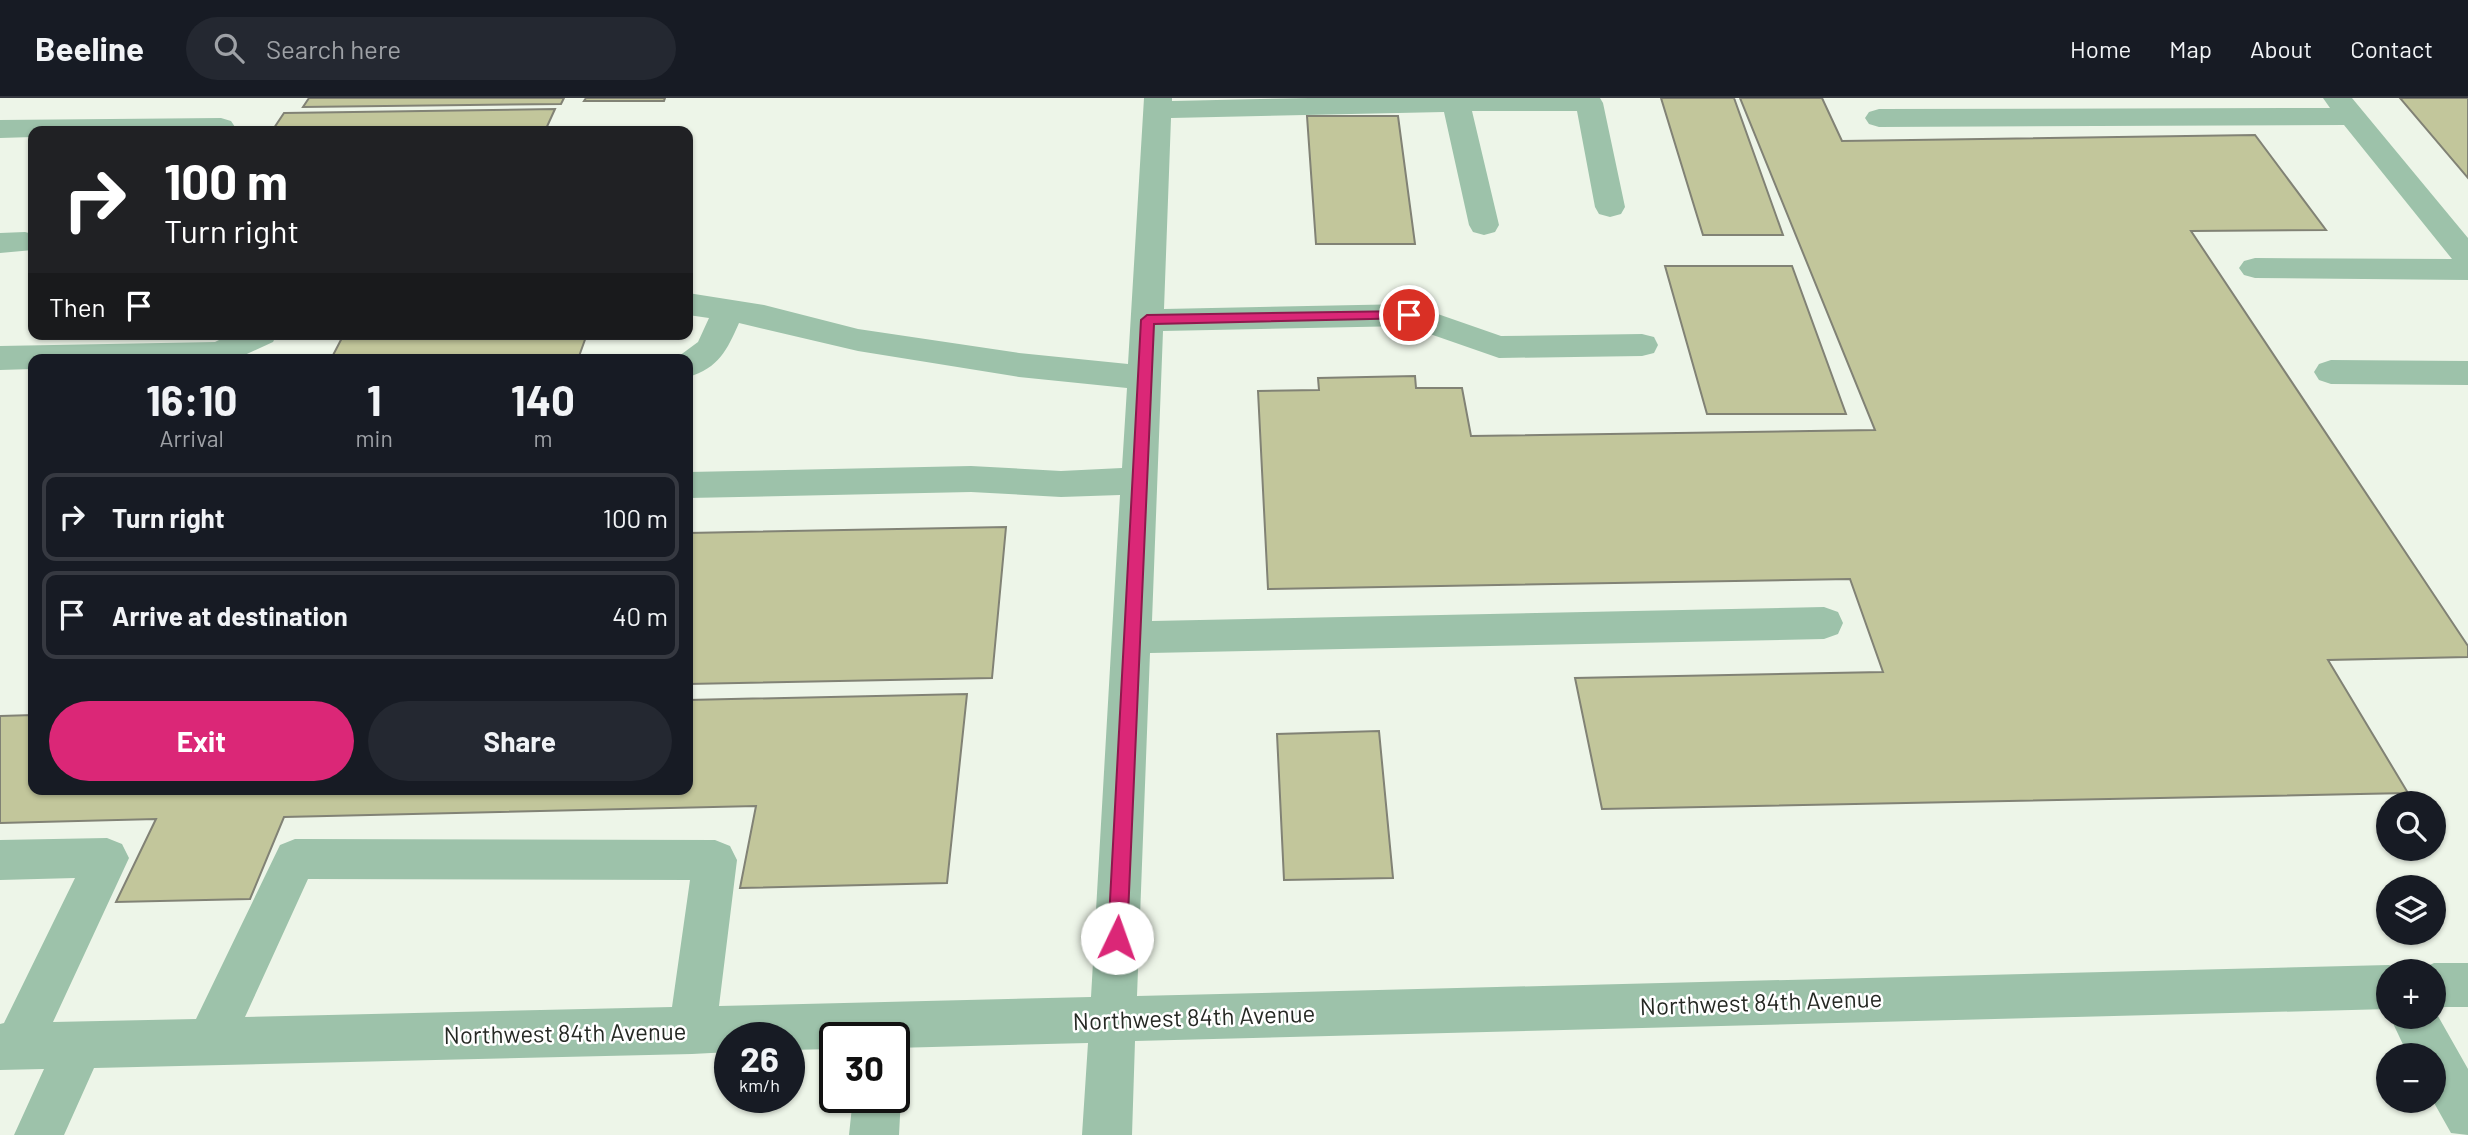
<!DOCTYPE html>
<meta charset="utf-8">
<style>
:root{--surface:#171b24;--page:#242831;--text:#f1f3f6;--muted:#9ea1a6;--line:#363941;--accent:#db2777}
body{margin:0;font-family:Barlow,sans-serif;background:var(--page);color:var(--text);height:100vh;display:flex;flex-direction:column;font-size:26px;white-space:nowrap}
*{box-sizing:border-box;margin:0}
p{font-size:23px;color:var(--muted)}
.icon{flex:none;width:38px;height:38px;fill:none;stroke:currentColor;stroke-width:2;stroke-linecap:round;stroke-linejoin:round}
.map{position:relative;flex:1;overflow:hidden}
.side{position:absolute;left:28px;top:256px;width:665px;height:441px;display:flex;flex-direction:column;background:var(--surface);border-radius:14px;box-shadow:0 2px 5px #0004}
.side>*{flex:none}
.top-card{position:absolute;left:28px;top:28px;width:665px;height:214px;border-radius:14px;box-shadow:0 2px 5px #0004;background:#202124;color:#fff;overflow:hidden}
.fabs{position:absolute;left:2376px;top:693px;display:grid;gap:14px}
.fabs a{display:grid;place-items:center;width:70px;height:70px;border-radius:50%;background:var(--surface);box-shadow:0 2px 5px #0004;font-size:35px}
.speed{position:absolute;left:714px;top:924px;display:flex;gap:14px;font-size:35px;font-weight:700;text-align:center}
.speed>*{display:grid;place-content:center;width:91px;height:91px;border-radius:50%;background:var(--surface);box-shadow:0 2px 5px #0004;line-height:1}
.speed small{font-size:18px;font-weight:400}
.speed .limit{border:4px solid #111;border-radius:10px;background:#fff;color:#111}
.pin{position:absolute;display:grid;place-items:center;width:60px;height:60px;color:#fff;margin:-30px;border:4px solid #fff;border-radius:50%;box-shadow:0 2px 7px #0007}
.me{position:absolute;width:77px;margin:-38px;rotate:3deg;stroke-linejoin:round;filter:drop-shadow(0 0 5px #0008)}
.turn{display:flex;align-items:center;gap:24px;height:147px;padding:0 21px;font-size:32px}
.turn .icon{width:91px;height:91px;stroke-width:2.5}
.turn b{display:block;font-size:49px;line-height:60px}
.then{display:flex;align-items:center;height:66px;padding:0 21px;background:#0003;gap:14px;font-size:26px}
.eta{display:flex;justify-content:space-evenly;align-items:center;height:119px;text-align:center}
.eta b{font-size:42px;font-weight:700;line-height:49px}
.action{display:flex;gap:14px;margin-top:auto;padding:14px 21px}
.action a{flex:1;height:80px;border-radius:42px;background:var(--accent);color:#fff;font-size:28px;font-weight:700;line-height:80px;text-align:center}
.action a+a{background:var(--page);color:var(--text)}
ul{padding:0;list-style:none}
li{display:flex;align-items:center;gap:21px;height:88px;margin:0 14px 10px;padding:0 7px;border:4px solid var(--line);border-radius:14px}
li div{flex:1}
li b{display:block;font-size:26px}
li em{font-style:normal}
header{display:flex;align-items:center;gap:42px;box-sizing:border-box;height:98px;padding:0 35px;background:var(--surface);border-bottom:2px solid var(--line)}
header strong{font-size:33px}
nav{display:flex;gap:38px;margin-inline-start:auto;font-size:24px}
.search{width:490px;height:63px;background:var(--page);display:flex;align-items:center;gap:18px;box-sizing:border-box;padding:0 24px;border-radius:38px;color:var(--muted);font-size:26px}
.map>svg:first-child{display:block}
</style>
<header>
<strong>Beeline</strong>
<div class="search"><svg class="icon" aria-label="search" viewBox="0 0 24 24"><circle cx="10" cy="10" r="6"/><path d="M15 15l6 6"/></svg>Search here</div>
<nav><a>Home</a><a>Map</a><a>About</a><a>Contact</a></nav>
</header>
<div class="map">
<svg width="2468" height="1037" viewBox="0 0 2468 1037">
<rect width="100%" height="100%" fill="#edf5e8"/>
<!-- building -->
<path fill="#c2c69b" stroke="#818275" stroke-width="2" d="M 309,0 L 564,0 L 561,6 L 303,9 Z
M 586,0 L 665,0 L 664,3 L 584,3 Z
M 1661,0 L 1734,0 L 1783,137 L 1703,137 Z
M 1740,0 L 1822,0 L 1842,43 L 2255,37 L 2326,132 L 2191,133 L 2468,548 L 2468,559 L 2328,562 L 2408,695 L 1602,711 L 1575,580 L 1883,574 L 1850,481 L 1268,491 L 1258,293 L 1319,292 L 1318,280 L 1415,278 L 1416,290 L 1462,290 L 1471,338 L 1875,332 Z
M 2400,0 L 2468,0 L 2468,80 Z
M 555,11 L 545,33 L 272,33 L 284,15 Z
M 1307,18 L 1398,18 L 1415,146 L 1316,146 Z
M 1665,168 L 1792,168 L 1846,316 L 1707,316 Z
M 344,236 L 587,236 L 578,261 L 331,261 Z
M 1006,429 L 992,580 L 688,586 L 688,435 Z
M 967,596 L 947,785 L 740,790 L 756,708 L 284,719 L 250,801 L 116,804 L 156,721 L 0,725 L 0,618 L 33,617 L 33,691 L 688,691 L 688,602 Z
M 1379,633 L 1393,780 L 1284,782 L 1277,636 Z"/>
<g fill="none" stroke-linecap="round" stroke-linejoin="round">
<!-- minor -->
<path fill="#9dc2aa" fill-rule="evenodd" d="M 1144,0 L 1172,0 L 1172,3 L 1309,0 L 1600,0 L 1603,5 L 1625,109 L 1621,116 L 1610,119 L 1599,116 L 1595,109 L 1577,13 L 1472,13 L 1499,127 L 1495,134 L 1484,137 L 1473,134 L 1469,127 L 1444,14 L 1171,20 L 1164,211 L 1409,206 L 1501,238 L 1642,236 L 1654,239 L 1658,247 L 1654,255 L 1642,258 L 1499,260 L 1407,228 L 1163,233 L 1152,523 L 1824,509 L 1838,514 L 1843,525 L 1838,536 L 1824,541 L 1150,555 L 1137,898 L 2389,867 L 2405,873 L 2389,873 L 2389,911 L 1135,943 L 1132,1037 L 1082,1037 L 1088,945 L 894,950 L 894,940 L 835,940 L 835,951 L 789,952 L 789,940 L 730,940 L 730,954 L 692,956 L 94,970 L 64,1037 L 14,1037 L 44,971 L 0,972 L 0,926 L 4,925 L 75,780 L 0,782 L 0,742 L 107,740 L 122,746 L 129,760 L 53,924 L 196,921 L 280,747 L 295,741 L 715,742 L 730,748 L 737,762 L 719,908 L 1091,899 L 1120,397 L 1061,399 L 971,394 L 688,400 L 688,374 L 971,368 L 1061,373 L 1122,370 L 1127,290 L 1019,279 L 858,253 L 739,225 C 727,252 719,270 688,279 L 688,261 L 675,261 L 698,244 L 709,220 L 688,217 L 688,195 L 764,207 L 858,231 L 1019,255 L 1128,266 ZM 308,781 L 690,782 L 672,909 L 245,919 Z
M 2323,0 L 2352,0 L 2468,140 L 2468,182 L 2255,180 L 2244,177 L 2239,170 L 2244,163 L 2255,160 L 2452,161 L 2344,27 L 1879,29 L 1869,26 L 1865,20 L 1869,14 L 1879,11 L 2330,10 Z
M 221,20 L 231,23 L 235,29 L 233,33 L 33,33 L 33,39 L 0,40 L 0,22 Z
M 25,134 L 33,136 L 33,152 L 0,155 L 0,135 Z
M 231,236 L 277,236 L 273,244 L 236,261 L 33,261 L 33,271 L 0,272 L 0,248 L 215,244 Z
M 2331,262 L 2468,263 L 2468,287 L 2331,286 L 2319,282 L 2314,274 L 2319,266 Z
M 2434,865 L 2468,865 L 2468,909 L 2434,909 L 2434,873 L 2417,873 Z
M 2434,911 L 2468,971 L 2468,1037 L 2451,1035 L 2433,1003 L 2434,957 L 2408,957 L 2390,919 L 2434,919 Z
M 894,982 L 901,999 L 899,1037 L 849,1037 L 853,999 L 894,999 Z"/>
</g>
<!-- route -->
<path fill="#db2777" stroke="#8e194d" stroke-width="2" d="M 1409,213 L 1416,217 L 1414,220 L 1154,226 L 1127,840 L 1124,847 L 1117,849 L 1111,847 L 1108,840 L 1141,222 L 1147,217 Z"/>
<g text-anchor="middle" stroke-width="5" stroke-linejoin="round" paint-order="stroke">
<!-- near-street labels -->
<g font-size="24" fill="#252823" stroke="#fff">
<text transform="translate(1761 905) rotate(-2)" y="8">Northwest 84th Avenue</text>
<text transform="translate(1194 920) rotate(-2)" y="8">Northwest 84th Avenue</text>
<text transform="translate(565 936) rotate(-1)" y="8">Northwest 84th Avenue</text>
</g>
</g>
</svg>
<div class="fabs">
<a><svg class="icon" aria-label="search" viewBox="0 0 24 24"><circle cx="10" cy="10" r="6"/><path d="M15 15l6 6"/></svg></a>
<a><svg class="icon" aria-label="layers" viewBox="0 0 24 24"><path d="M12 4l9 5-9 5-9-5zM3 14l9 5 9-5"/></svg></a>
<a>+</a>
<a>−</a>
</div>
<div class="speed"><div>26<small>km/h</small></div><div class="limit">30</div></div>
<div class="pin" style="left:1409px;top:217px;background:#d93025"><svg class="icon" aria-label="arrive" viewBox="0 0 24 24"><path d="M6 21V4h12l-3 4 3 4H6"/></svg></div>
<svg class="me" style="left:1117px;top:840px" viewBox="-20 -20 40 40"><circle r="19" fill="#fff"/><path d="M0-13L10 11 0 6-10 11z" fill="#db2777"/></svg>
<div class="top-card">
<div class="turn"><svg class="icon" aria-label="right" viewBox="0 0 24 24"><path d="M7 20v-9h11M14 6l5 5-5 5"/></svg><div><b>100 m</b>Turn right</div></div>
<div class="then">Then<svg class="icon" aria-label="arrive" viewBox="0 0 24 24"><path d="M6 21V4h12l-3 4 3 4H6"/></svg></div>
</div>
<section class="side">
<div class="eta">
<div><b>16:10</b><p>Arrival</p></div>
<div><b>1</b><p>min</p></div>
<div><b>140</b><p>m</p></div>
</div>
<ul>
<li><svg class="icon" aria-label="right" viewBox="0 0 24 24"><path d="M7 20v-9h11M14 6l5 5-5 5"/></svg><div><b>Turn right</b></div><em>100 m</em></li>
<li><svg class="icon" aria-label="arrive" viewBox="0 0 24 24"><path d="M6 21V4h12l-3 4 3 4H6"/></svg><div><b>Arrive at destination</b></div><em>40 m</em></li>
</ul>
<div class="action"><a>Exit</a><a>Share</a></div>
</section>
</div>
